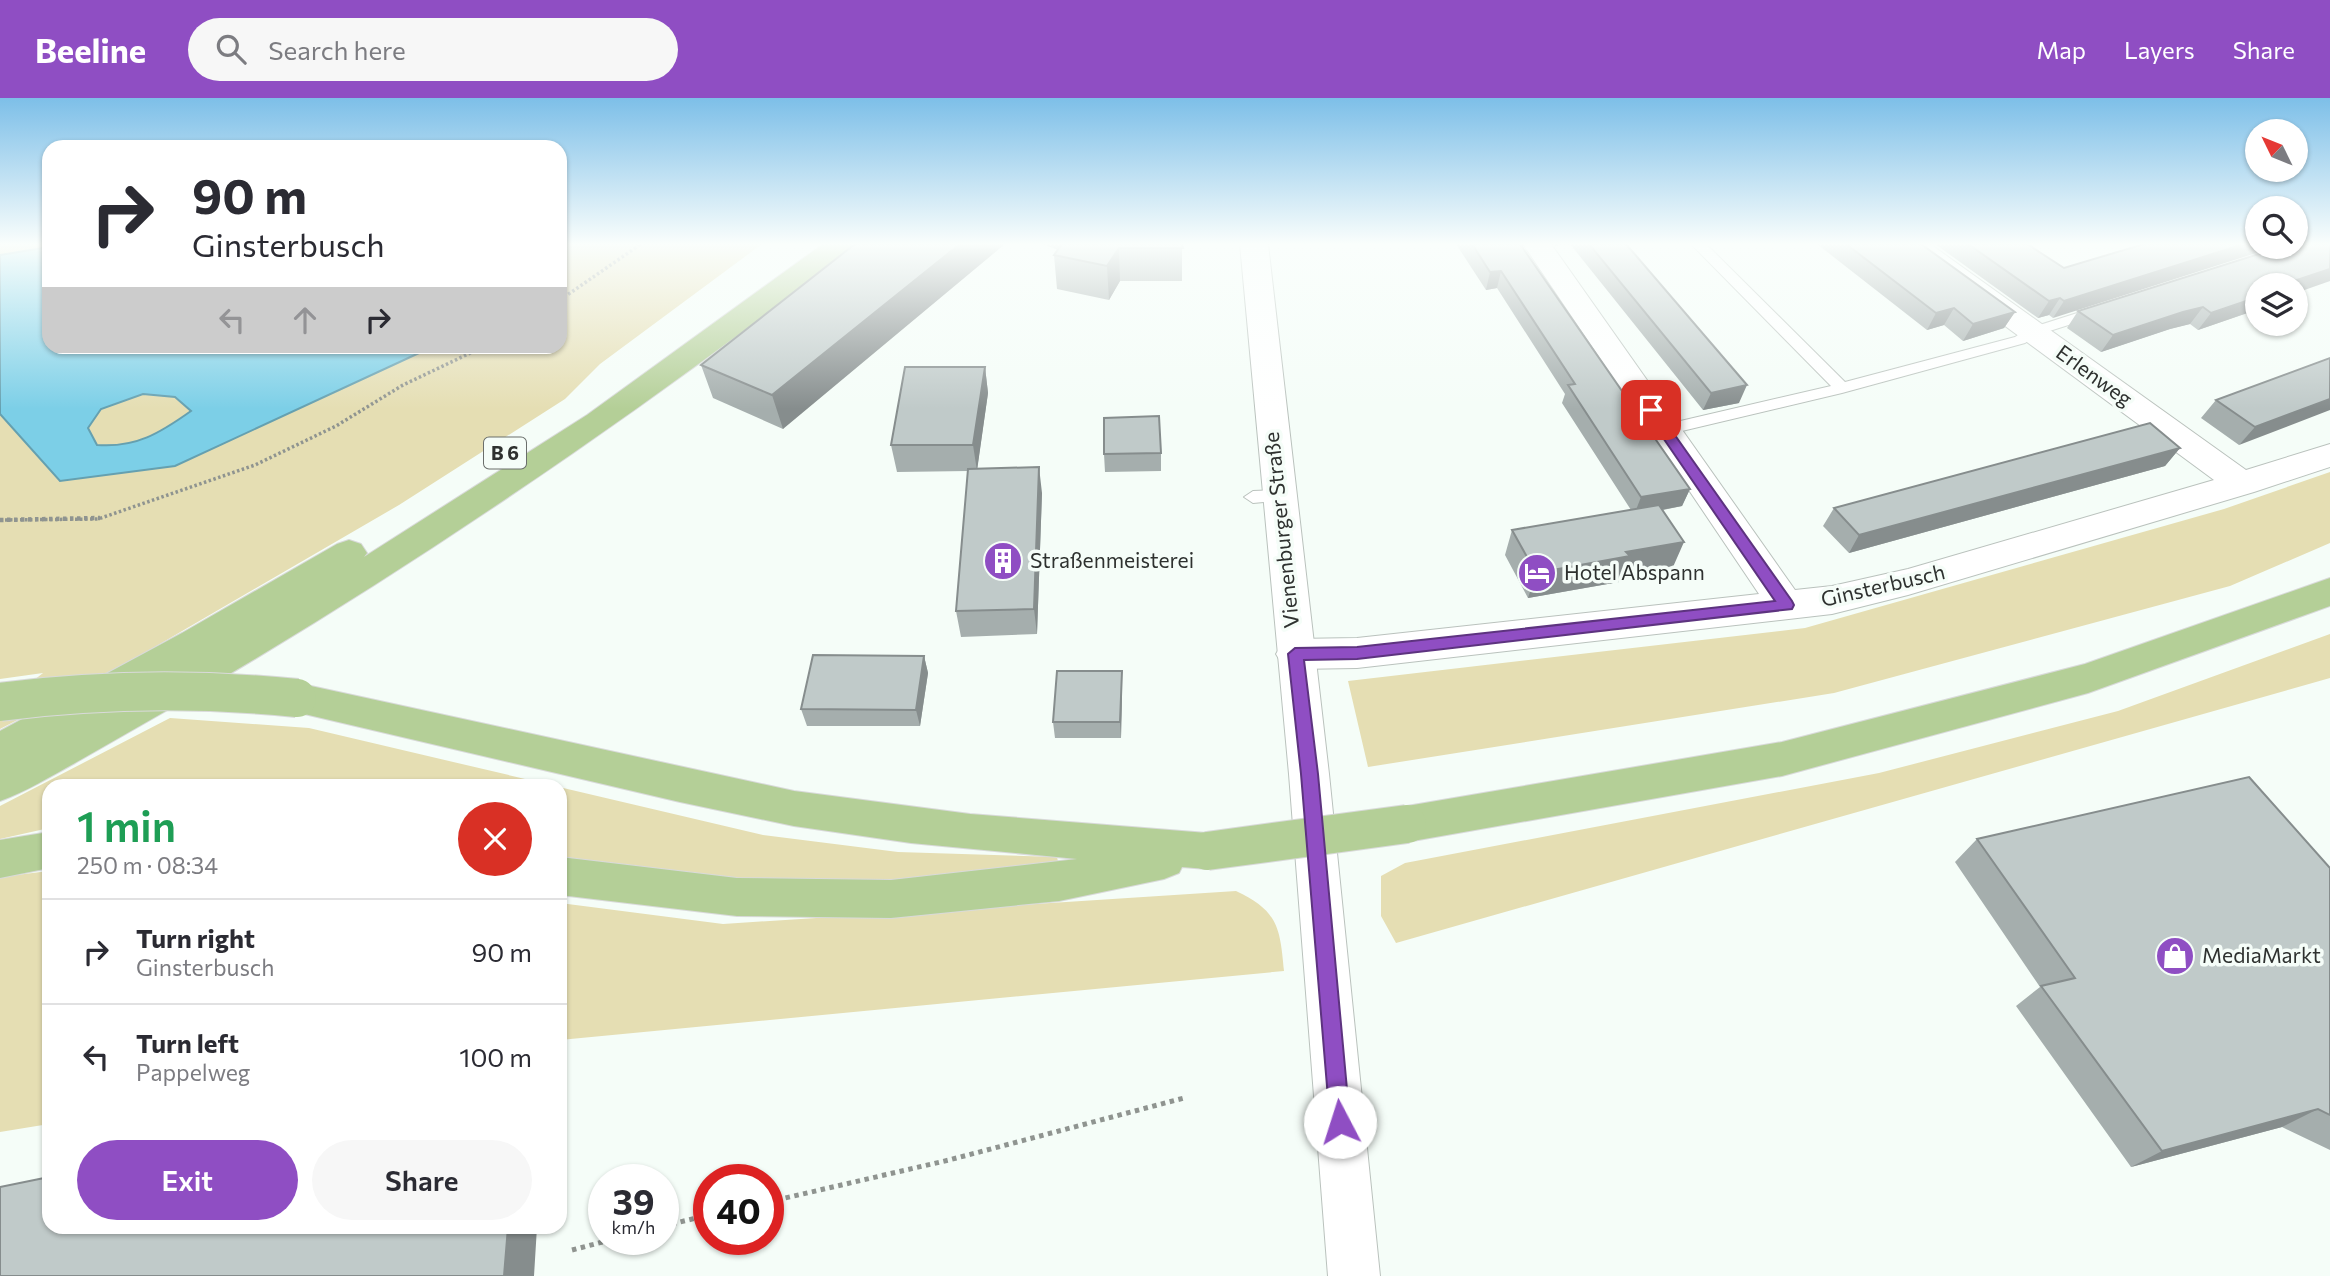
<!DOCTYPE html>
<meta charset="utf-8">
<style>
:root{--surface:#fff;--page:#f7f7f7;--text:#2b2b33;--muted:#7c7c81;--line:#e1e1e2;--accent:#8f4ec3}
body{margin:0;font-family:Commissioner,sans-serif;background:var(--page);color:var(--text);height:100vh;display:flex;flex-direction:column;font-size:26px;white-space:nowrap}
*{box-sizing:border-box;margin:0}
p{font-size:23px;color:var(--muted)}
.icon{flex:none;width:38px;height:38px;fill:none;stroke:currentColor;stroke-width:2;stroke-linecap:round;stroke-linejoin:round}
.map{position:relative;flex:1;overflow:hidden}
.details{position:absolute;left:42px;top:681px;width:525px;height:455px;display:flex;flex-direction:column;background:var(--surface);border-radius:21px;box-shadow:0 2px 5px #0004}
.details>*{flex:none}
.guide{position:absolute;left:42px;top:42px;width:525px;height:214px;border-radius:21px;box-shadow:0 2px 5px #0004;background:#fff;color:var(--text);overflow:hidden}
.needle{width:46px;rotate:313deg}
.fabs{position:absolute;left:2245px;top:21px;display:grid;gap:14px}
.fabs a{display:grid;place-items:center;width:63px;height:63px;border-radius:50%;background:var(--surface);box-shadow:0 2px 5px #0004;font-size:35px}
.speed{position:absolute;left:588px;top:1066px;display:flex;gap:14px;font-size:35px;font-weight:700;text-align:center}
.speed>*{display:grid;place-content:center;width:91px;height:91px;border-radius:50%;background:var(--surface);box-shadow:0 2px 5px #0004;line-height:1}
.speed small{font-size:18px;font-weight:400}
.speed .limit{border:10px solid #d22;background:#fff;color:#111}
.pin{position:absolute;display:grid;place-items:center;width:60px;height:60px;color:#fff;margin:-30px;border-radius:14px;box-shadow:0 4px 10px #0006}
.me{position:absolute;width:77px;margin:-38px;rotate:355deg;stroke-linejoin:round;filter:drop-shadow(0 0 5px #0008)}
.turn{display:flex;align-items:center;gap:24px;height:147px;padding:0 35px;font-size:32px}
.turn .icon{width:91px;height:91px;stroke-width:2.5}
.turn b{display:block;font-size:49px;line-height:60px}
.lanes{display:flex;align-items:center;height:66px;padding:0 35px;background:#0003;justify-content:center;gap:35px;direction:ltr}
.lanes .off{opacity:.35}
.round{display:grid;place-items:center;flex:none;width:74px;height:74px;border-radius:37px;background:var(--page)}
.headline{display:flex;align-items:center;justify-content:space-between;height:119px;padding:0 35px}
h1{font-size:42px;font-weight:600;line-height:52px;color:#1e9e55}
.cta{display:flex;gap:14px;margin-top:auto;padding:14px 35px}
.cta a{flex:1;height:80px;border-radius:42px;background:var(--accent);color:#fff;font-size:28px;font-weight:600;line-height:80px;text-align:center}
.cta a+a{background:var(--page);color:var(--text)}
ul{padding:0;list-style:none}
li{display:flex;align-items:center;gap:21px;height:105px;padding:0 35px;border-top:2px solid var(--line)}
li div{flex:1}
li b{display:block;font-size:26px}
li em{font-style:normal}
header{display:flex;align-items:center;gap:42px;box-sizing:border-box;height:98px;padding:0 35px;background:var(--accent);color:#fff}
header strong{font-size:33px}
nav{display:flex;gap:38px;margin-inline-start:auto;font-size:24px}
.search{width:490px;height:63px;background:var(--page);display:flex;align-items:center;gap:18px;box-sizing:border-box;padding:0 24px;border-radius:38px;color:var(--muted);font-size:26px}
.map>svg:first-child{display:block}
</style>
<header>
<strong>Beeline</strong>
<div class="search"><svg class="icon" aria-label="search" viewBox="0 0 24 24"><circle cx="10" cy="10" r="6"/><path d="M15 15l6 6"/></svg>Search here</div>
<nav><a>Map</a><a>Layers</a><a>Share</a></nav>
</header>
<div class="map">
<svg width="2330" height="1178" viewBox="0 0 2330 1178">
<rect width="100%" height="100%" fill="#f5fdf8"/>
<!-- green -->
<path fill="#e5deb3" d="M 0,146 L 49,146 L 49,248 L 560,248 L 560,146 L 762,146 L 600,266 L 565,301 L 399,407 L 122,568 L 0,631 L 0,609 L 43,575 L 0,581 Z
M 2330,374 L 2330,445 L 2230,488 L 1834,595 L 1368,669 L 1348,583 L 1805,530 L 2224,411 Z
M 2330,536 L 2330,580 L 1396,845 L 1381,818 L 1381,778 L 1405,765 L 1879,675 L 2118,613 Z
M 170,620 L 309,630 L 763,737 L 898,754 L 1057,759 L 1059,768 C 1013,773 967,780 921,784 C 800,793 679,779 560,758 L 560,688 L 49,688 L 49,730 L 0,741 L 0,708 Z
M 49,773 L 49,1026 L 0,1034 L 0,779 Z
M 1236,793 C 1278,813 1280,829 1284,873 L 560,942 L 560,805 L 723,826 Z"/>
<!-- water -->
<path fill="#7ccfe7" stroke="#65a0b0" stroke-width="2" fill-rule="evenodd" d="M 49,149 L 49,248 L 432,249 L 175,368 L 60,383 L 0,316 L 0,157 ZM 143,296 L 175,299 L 191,313 C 160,335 136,350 97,347 L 88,330 L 101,311 Z"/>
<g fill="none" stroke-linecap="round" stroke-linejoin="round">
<defs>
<path id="service" d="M 1691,146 L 1706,146 L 1845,284 L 2015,239 L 2027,231 L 2093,210 L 2103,210 L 2105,213 L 2103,216 L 2037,237 L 2025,245 L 1842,295 L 1665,337 L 1659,336 L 1657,332 L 1659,328 L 1831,288 Z
M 1279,392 L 1285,394 L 1287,398 L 1285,402 L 1253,405 L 1244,399 L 1253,393 Z"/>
<path id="minor" d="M 1523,146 L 1551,146 L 1795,492 L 1832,488 L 1908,471 L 2214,382 L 1902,152 L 1898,146 L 1930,146 L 2246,372 L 2330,346 L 2330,369 L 2254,394 L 1908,497 L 1832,516 L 1357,570 L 1295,571 L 1282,566 L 1276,556 L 1282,546 L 1295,541 L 1357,540 L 1759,496 Z"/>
<path id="tertiary" d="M 1240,146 L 1268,146 L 1329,676 L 1380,1178 L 1328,1178 L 1289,676 Z"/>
<path id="trunk" d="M 823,146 L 855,146 L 851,152 C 646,309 435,455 213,586 C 167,612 121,639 75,665 C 51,678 26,694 0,703 L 0,633 L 182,535 L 337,446 L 349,442 L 361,446 L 367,455 L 364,459 L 587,317 Z
M 2330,480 L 2330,508 L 2088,595 L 1782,678 L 1407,744 L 1392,739 L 1386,726 L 1392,713 L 1407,708 L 1782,644 L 2085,566 Z
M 297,585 L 794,693 L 970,716 L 1207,735 L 1222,740 L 1228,753 L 1222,766 L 1207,771 L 1182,769 L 1179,775 L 1164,781 L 1059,803 L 891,820 L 737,818 L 560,797 L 560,759 L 737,780 L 891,782 L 1077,761 L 911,745 L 794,728 L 680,704 L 283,611 L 278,600 L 283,589 Z
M 49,734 L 49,770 L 0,780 L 0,742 Z"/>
</defs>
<!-- service casing -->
<use href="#service" stroke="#bac2bd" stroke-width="2"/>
<!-- minor casing -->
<use href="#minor" stroke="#bac2bd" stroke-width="2"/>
<!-- tertiary casing -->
<use href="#tertiary" stroke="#bac2bd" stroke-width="2"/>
<!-- trunk casing -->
<use href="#trunk" stroke="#d9dada" stroke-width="2"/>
<!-- path-far2 -->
<path stroke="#8f9490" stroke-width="3.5" stroke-dasharray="2.5 2.5" stroke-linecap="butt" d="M 560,202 L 641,146
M 0,422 L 98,421 L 255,367 L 336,328 L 403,287 L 485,248"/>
<!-- path-far1 -->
<path stroke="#8f9490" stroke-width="4.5" stroke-dasharray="3.5 3.5" stroke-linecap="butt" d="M 0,422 L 100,420"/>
<!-- path -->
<path stroke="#8f9490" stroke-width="5" stroke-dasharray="4.5 4.5" stroke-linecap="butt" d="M 768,1104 L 949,1062 L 1184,1000
M 663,1128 L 709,1117
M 572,1152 L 614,1141"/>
<!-- service -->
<use href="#service" fill="#fff" fill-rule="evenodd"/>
<!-- minor -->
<use href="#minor" fill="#fff" fill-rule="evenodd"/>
<!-- tertiary -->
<use href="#tertiary" fill="#fff" fill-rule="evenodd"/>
<!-- trunk -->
<use href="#trunk" fill="#b4cf97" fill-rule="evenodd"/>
<defs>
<path id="trunk-bridge" d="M 0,604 C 99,591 197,590 297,600
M 1207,753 L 1407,726"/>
</defs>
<!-- trunk-bridge casing -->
<use href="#trunk-bridge" stroke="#d9dada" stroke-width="40" stroke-linecap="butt"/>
<!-- trunk-bridge -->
<use href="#trunk-bridge" stroke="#b4cf97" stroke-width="38"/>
</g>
<!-- wall -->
<path fill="#a5aead" d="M 855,146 L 783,331 L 713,300 L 701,267 Z
M 1042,146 L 1182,146 L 1182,183 L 1120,183 L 1109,202 L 1057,191 L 1054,157 L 1058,152 Z
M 1456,146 L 1524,146 L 1523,150 L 1690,391 L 1682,408 L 1663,412 L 1673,469 L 1621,478 L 1619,484 L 1528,500 L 1505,457 L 1512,432 L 1631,412 L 1562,305 L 1565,296 L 1497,190 L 1486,192 Z
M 1554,146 L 1626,146 L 1739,305 L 1703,312 L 1570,146 L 1555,148 Z
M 1817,146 L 1921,146 L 2015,214 L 2004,230 L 1963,243 L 1944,227 L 1927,232 Z
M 1935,146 L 2027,146 L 2064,170 L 2144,146 L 2053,220 L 2049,217 L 2038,220 Z
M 2258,187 L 2258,210 L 2256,212 L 2198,232 L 2190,226 L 2170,231 L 2101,254 L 2067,230 L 2078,213 Z
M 2330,260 L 2239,347 L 2201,320 L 2216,302 Z
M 985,269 L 988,295 L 977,371 L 1042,395 L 1037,536 L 961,539 L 956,513 L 968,373 L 897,374 L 891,347 Z
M 2180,350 L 2165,368 L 1849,455 L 1823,428 L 1834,410 Z
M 1161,355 L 1161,373 L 1105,374 L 1104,356 Z
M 924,558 L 928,575 L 920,628 L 807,628 L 801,611 Z
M 1122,573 L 1122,590 L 1121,640 L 1055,640 L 1053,624 Z
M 1977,741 L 2330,770 L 2330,1052 L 2282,1029 L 2131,1069 L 2016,908 L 2040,889 L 1955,764 Z"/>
<!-- shaded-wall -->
<path fill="#868d8d" d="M 960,146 L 1005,146 L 783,331 L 772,297 Z
M 2244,146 L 2258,146 L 2258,149 L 2275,149 L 2053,220 L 2064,203 Z
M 1119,150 L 1120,183 L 1109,202 L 1107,168 Z
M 2330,171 L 2330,183 L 2296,195 L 2296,187 L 2282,187 Z
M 1501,173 L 1497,190 L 1486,192 L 1490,174 Z
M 2258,199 L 2258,210 L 2256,212 L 2198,232 L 2211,215 Z
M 2060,200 L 2049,217 L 2038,220 L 2049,203 Z
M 2203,209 L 2190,226 L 2170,231 L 2101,254 L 2113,237 L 2183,214 Z
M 1954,210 L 1944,227 L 1927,232 L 1936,215 Z
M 2015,214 L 2004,230 L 1963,243 L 1973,226 Z
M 985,269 L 988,295 L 977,373 L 973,347 Z
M 1747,287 L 1739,305 L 1703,312 L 1711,295 Z
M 2330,301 L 2330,312 L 2239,347 L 2255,329 Z
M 2180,350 L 2165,368 L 1849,455 L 1859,437 Z
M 1039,369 L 1042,395 L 1037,536 L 1034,511 Z
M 1690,391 L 1682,408 L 1634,417 L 1641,399 Z
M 1684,444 L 1673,469 L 1621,478 L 1619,484 L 1528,500 L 1536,475 L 1626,454 Z
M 924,558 L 928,575 L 920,628 L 916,612 Z
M 1122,573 L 1122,590 L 1121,640 L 1120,624 Z
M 2318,1011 L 2282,1029 L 2131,1069 L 2162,1053 Z
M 508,1129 L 537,1129 L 534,1178 L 504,1178 Z"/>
<!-- building -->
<path fill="#c0cac9" stroke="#868d8d" stroke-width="2" d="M 855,146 L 960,146 L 772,297 L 701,267 Z
M 1062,146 L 1182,146 L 1183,150 L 1119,150 L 1107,168 L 1054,157 Z
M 1472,146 L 1520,146 L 1690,391 L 1641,399 L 1568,287 L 1575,286 L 1501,173 L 1490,174 Z
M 1589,146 L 1626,146 L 1747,287 L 1711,295 Z
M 1846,146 L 1921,146 L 2015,214 L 1973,226 L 1954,210 L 1936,215 Z
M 1968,146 L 2027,146 L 2064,170 L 2144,146 L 2244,146 L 2064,203 L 2060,200 L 2049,203 Z
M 2296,146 L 2330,146 L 2330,171 L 2282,187 L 2258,187 L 2258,199 L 2211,215 L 2203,209 L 2183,214 L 2113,237 L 2078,213 L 2281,149 L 2296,149 Z
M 2330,260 L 2330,301 L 2255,329 L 2216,302 Z
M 905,269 L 985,269 L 973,347 L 891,347 Z
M 1159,318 L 1161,355 L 1104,356 L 1104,320 Z
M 2150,325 L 2180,350 L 1859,437 L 1834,410 Z
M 1039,369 L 1034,511 L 956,513 L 968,371 Z
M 1659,407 L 1684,444 L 1626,454 L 1630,458 L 1536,475 L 1512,432 Z
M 813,557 L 924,558 L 916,612 L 801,611 Z
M 1057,573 L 1122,573 L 1120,624 L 1053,624 Z
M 2249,679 L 2330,770 L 2330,1017 L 2318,1011 L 2162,1053 L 2041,888 L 2075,880 L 1977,741 Z
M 49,1079 L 49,1129 L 508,1129 L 504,1178 L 0,1178 L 0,1089 Z"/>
<!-- sky -->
<linearGradient id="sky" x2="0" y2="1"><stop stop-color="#7dbfe8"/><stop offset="0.47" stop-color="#fafefc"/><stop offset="1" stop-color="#fafefc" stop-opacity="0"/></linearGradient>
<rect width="2330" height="311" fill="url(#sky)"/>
<!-- route -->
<path fill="#8f4ec3" stroke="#5d337f" stroke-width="2" d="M 1651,307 L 1655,309 L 1792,503 L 1794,507 L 1792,511 L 1357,561 L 1304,562 L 1318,676 L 1350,1024 L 1347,1031 L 1340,1034 L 1333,1031 L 1330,1024 L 1301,676 L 1288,556 L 1295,550 L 1357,549 L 1775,503 L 1646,315 L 1646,309 Z"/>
<!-- icons -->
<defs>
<symbol id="building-disc" viewBox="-11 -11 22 22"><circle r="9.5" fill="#8f4ec3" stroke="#f5fdf8"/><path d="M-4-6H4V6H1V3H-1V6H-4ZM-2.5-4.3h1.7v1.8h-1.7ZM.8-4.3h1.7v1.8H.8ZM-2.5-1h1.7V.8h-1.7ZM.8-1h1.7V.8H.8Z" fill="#fff"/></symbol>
<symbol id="hotel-disc" viewBox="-11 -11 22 22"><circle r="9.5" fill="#8f4ec3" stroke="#f5fdf8"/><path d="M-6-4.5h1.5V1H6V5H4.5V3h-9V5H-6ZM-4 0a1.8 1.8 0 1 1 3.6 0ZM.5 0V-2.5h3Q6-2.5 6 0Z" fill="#fff"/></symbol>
<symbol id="shop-disc" viewBox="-11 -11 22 22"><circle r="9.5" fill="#8f4ec3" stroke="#f5fdf8"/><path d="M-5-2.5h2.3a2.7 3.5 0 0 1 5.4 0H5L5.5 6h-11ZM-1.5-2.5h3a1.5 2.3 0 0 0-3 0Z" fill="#fff"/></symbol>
</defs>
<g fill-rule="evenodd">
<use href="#building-disc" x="981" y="441" width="44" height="44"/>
<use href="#hotel-disc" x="1515" y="453" width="44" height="44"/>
<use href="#shop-disc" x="2153" y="836" width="44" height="44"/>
</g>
<g text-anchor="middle" stroke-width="7" stroke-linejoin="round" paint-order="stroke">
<!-- shield labels -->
<rect fill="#f5fdf8" stroke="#6a6e6b" stroke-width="2" x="484" y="339.5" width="42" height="31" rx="5"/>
<g font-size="19" font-weight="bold" fill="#2e312f">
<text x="505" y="362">B 6</text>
</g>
<!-- street labels -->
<g font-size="21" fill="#2e312f" stroke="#f5fdf8">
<text transform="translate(2094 278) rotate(36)" y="7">Erlenweg</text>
<text transform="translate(1282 432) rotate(-96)" y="7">Vienenburger Straße</text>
<text transform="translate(1883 488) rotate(-13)" y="7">Ginsterbusch</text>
</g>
<!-- poi labels -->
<g font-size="21" fill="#2e312f" stroke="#f5fdf8" text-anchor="start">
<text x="1030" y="470">Straßenmeisterei</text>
<text x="1564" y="482">Hotel Abspann</text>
<text x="2202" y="865">MediaMarkt</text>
</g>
</g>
</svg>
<div class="fabs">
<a><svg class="needle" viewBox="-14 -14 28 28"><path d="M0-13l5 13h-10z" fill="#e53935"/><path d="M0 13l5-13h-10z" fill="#7c7c81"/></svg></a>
<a><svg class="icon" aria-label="search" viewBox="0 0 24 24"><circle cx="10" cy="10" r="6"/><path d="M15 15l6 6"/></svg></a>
<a><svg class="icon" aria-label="layers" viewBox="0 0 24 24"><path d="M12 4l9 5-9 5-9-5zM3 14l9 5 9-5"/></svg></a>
</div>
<div class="speed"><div>39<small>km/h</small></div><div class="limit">40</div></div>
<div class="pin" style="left:1651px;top:312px;background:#d93025"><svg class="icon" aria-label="arrive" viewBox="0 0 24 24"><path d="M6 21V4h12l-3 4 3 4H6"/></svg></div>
<svg class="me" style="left:1340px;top:1024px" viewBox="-20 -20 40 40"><circle r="19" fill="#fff"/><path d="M0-13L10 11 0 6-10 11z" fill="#8f4ec3"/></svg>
<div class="guide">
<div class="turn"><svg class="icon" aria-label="right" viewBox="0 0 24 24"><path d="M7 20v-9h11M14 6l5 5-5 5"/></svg><div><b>90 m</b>Ginsterbusch</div></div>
<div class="lanes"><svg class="icon off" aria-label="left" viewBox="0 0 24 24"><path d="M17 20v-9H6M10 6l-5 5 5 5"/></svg><svg class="icon off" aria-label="ahead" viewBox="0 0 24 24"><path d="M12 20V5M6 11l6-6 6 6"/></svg><svg class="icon" aria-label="right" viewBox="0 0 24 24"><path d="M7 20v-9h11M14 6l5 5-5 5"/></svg></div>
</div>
<section class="details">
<div class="headline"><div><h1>1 min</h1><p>250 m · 08:34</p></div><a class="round" style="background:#d93025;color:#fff"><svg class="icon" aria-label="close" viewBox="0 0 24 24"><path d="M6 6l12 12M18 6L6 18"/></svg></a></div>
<ul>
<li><svg class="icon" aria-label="right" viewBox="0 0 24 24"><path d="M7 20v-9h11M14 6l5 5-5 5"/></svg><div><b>Turn right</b><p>Ginsterbusch</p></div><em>90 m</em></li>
<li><svg class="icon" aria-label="left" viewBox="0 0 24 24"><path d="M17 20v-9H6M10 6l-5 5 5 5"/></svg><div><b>Turn left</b><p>Pappelweg</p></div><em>100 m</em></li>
</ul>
<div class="cta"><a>Exit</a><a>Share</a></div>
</section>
</div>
